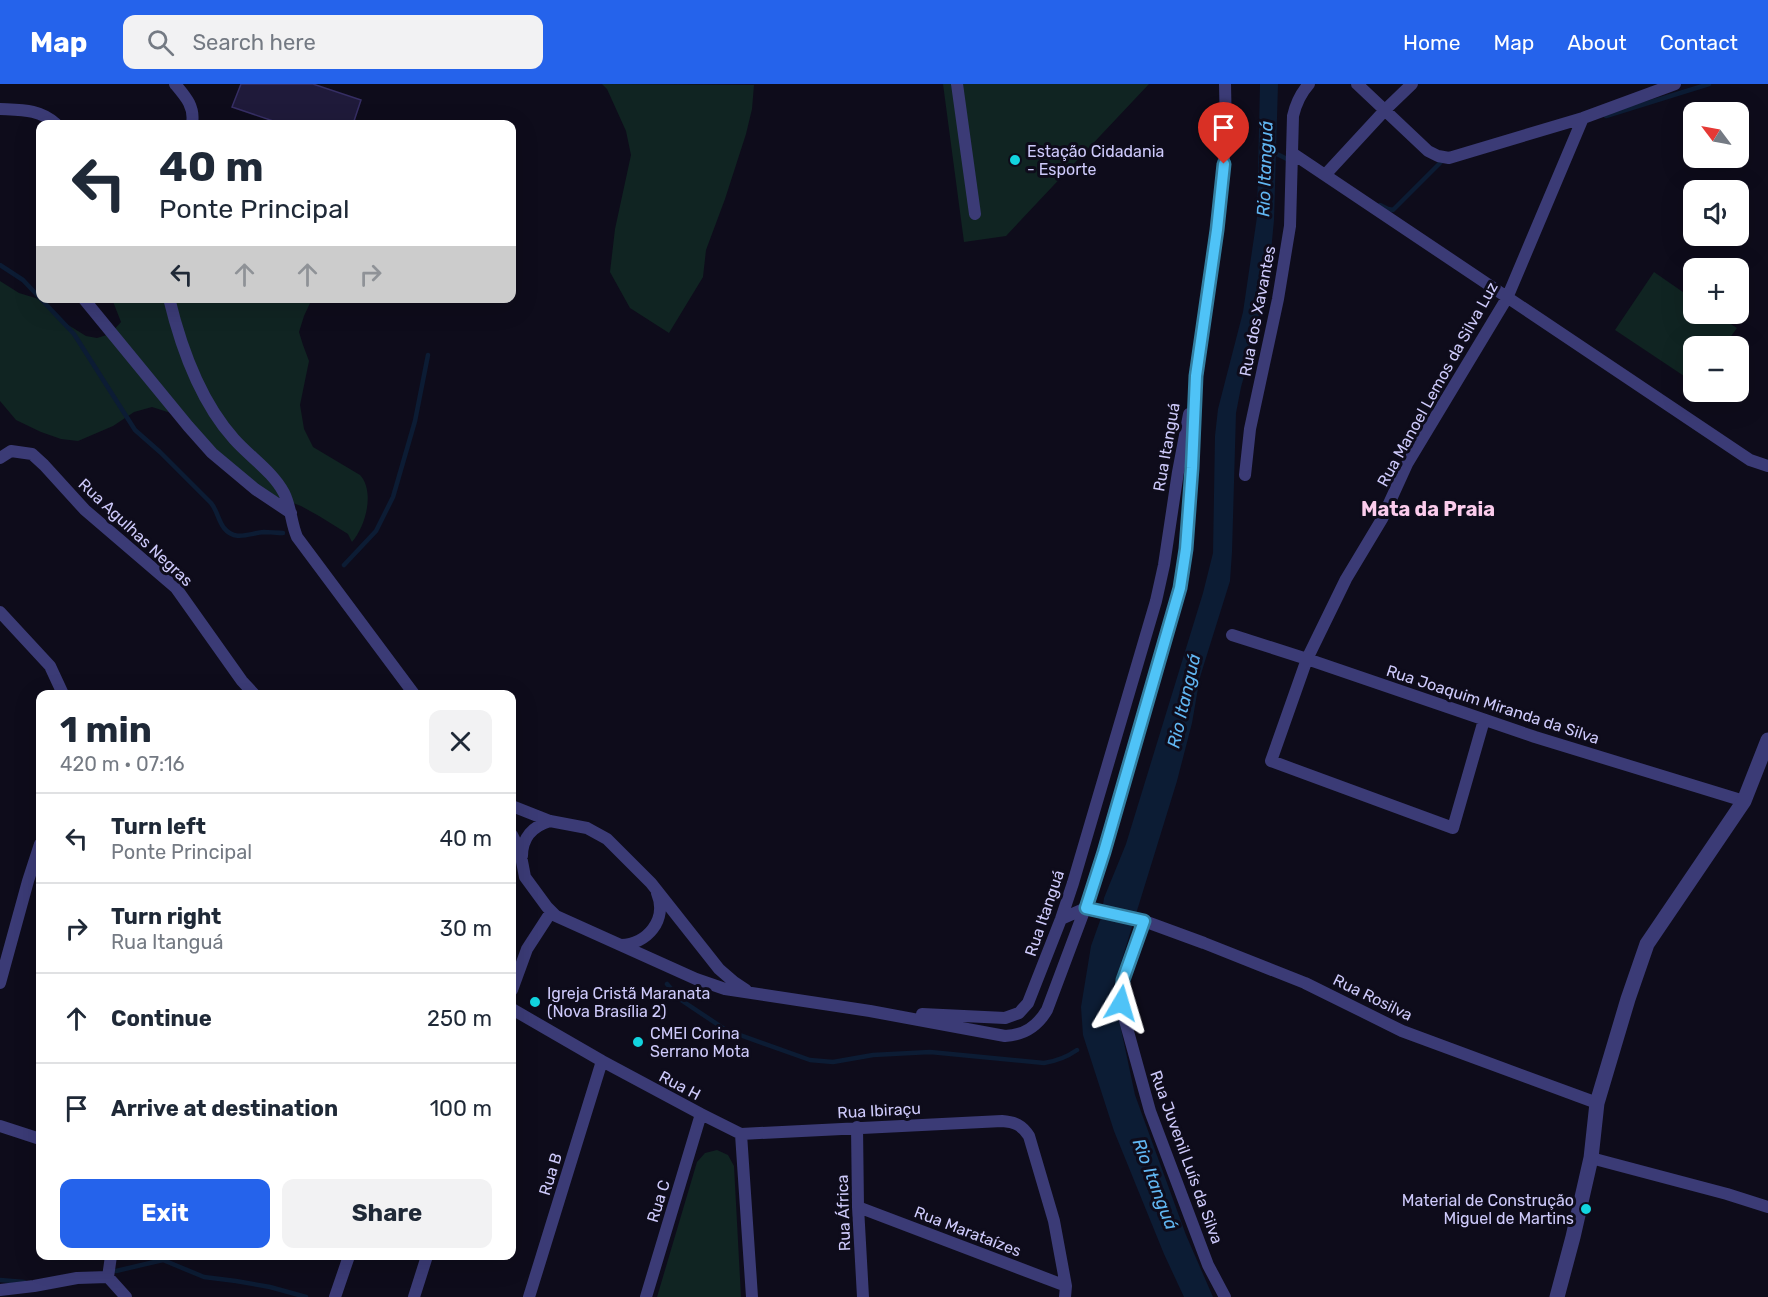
<!DOCTYPE html>
<meta charset="utf-8">
<style>
:root{--surface:#fff;--page:#f2f2f3;--text:#1f2937;--muted:#747a83;--line:#e0e1e3;--accent:#2563eb}
body{margin:0;font-family:Rubik,sans-serif;background:var(--page);color:var(--text);height:100vh;display:flex;flex-direction:column;font-size:22px;white-space:nowrap}
*{box-sizing:border-box;margin:0}
p{font-size:20px;color:var(--muted)}
.icon{flex:none;width:33px;height:33px;fill:none;stroke:currentColor;stroke-width:2;stroke-linecap:round;stroke-linejoin:round}
.map{position:relative;flex:1;overflow:hidden}
.sheet{position:absolute;left:36px;top:606px;width:480px;height:570px;display:flex;flex-direction:column;background:var(--surface);border-radius:12px;box-shadow:0 6px 24px #0002}
.sheet>*{flex:none}
.guide{position:absolute;left:36px;top:36px;width:480px;height:183px;border-radius:12px;box-shadow:0 6px 24px #0002;background:#fff;color:var(--text);overflow:hidden}
.needle{width:39px;rotate:302deg}
.buttons{position:absolute;left:1683px;top:18px;display:grid;gap:12px}
.buttons a{display:grid;place-items:center;width:66px;height:66px;border-radius:12px;background:var(--surface);box-shadow:0 6px 24px #0002;font-size:30px}
.pin{position:absolute;display:grid;place-items:center;width:51px;height:51px;color:#fff;margin:-62px -26px;border-radius:50% 50% 50% 0;rotate:-45deg;box-shadow:0 0 6px #0007}
.pin .icon{rotate:45deg}
.me{position:absolute;width:66px;margin:-33px;rotate:7deg;stroke-linejoin:round;filter:drop-shadow(0 0 4px #0008)}
.turn{display:flex;align-items:center;gap:21px;height:126px;padding:0 24px;font-size:27px}
.turn .icon{width:78px;height:78px;stroke-width:2.5}
.turn b{display:block;font-size:42px;line-height:51px}
.lanes{display:flex;align-items:center;height:57px;padding:0 24px;background:#0003;justify-content:center;gap:30px;direction:ltr}
.lanes .off{opacity:.35}
.round{display:grid;place-items:center;flex:none;width:63px;height:63px;border-radius:12px;background:var(--page)}
.head{display:flex;align-items:center;justify-content:space-between;height:102px;padding:0 24px}
h1{font-size:36px;font-weight:700;line-height:45px}
.primary-button{display:flex;gap:12px;margin-top:auto;padding:12px 24px}
.primary-button a{flex:1;height:69px;border-radius:12px;background:var(--accent);color:#fff;font-size:24px;font-weight:700;line-height:69px;text-align:center}
.primary-button a+a{background:var(--page);color:var(--text)}
ul{padding:0;list-style:none}
li{display:flex;align-items:center;gap:18px;height:90px;padding:0 24px;border-top:2px solid var(--line)}
li div{flex:1}
li b{display:block;font-size:22px}
li em{font-style:normal}
header{display:flex;align-items:center;gap:36px;box-sizing:border-box;height:84px;padding:0 30px;background:var(--accent);color:#fff}
header strong{font-size:28px}
nav{display:flex;gap:33px;margin-inline-start:auto;font-size:21px}
.search{width:420px;height:54px;background:var(--page);display:flex;align-items:center;gap:15px;box-sizing:border-box;padding:0 21px;border-radius:12px;color:var(--muted);font-size:22px}
.map>svg:first-child{display:block}
</style>
<header>
<strong>Map</strong>
<div class="search"><svg class="icon" aria-label="search" viewBox="0 0 24 24"><circle cx="10" cy="10" r="6"/><path d="M15 15l6 6"/></svg>Search here</div>
<nav><a>Home</a><a>Map</a><a>About</a><a>Contact</a></nav>
</header>
<div class="map">
<svg width="1768" height="1213" viewBox="0 0 1768 1213">
<rect width="100%" height="100%" fill="#0e0c1b"/>
<!-- green -->
<path fill="#102422" d="M 602,0 L 754,1 L 752,25 L 746,50 L 725,115 L 706,166 L 703,193 L 669,249 L 630,224 L 610,188 L 615,145 L 631,71 L 626,47 L 607,5 Z
M 943,0 L 1149,0 L 1006,152 L 964,158 Z
M 1654,188 L 1693,215 L 1694,230 L 1715,230 L 1737,244 L 1724,262 L 1694,262 L 1693,298 L 1615,246 Z
M 0,197 L 19,209 L 42,216 L 65,239 L 86,252 L 97,254 L 110,250 L 121,238 L 112,215 L 317,215 L 311,217 L 304,232 L 299,248 L 303,261 L 309,277 L 300,321 L 304,345 L 313,363 L 360,391 C 375,407 366,442 352,458 L 348,450 L 319,432 L 301,422 L 264,408 L 177,331 L 152,323 L 134,328 L 113,342 L 78,357 L 61,355 L 41,348 L 16,336 L 0,317 Z
M 717,1066 L 728,1071 L 734,1082 L 741,1213 L 657,1213 L 697,1078 L 705,1069 Z"/>
<!-- water -->
<path fill="#0c1c34" d="M 1260,0 L 1278,0 L 1274,136 L 1268,199 L 1263,226 L 1241,303 L 1236,329 L 1232,468 L 1230,497 L 1200,593 L 1192,639 L 1177,697 L 1115,898 L 1114,912 L 1135,1011 L 1186,1151 L 1213,1213 L 1184,1213 L 1164,1170 L 1114,1047 L 1083,951 L 1081,923 L 1091,862 L 1101,834 L 1104,814 L 1126,760 L 1203,509 L 1213,469 L 1215,352 L 1218,325 L 1243,228 L 1257,133 Z"/>
<g fill="none" stroke-linecap="round" stroke-linejoin="round">
<!-- stream -->
<path stroke="#0c1c34" stroke-width="4.5" d="M 1606,32 L 1709,0
M 1273,68 L 1289,76
M 1380,121 L 1388,125 L 1393,126 L 1443,76
M 0,181 L 23,196 L 74,250 L 135,346 L 160,368 L 211,419 C 217,426 218,436 224,444 C 235,458 250,449 264,448 C 270,448 277,449 283,449
M 344,481 L 376,447 L 393,413 L 415,337 L 428,271
M 667,900 L 681,916 L 726,946 L 810,976 L 833,978 L 873,971 L 930,968 L 1044,979 C 1057,977 1067,973 1077,966
M 116,1187 L 163,1176 L 204,1193 L 236,1197 L 270,1203 L 306,1213
M 0,1196 L 24,1198"/>
</g>
<!-- building -->
<path fill="#1f1a3a" stroke="#362e64" stroke-width="1.5" d="M 241,0 L 313,0 L 361,16 L 353,40 L 282,40 L 232,23 Z"/>
<g fill="none" stroke-linecap="round" stroke-linejoin="round">
<!-- minor -->
<path stroke="#3b3b76" stroke-width="12" d="M 175,0 C 186,13 195,23 192,40
M 957,0 L 975,130
M 1357,0 L 1428,67 L 1438,72 L 1449,74 L 1583,34 L 1675,0
M 0,25 C 21,26 40,25 56,40
M 1292,69 L 1750,376 L 1768,382
M 1325,91 L 1386,25 L 1412,0
M 83,214 L 188,342 L 212,369 L 255,405 L 291,429
M 169,214 C 181,264 200,317 234,355 C 250,373 273,388 284,409 C 291,423 291,439 297,453 L 414,610
M 1195,298 L 1221,113 L 1226,47 L 1225,0
M 0,374 L 11,367 L 32,370 L 44,381 L 85,426 L 176,504 L 242,597 L 254,610
M 1245,391 L 1250,345 L 1278,215 L 1290,142 L 1293,32 C 1296,19 1300,10 1309,0
M 0,528 L 50,582 L 63,610
M 1232,551 L 1307,575 L 1535,653 L 1744,717
M 1484,636 L 1453,744 L 1271,677 L 1307,575 L 1346,495 L 1382,435 L 1407,380 L 1507,214 L 1583,34
M 512,722 L 550,737 L 587,744 L 607,755 L 651,799 L 719,885 L 734,898 L 746,906
M 512,751 L 520,767 L 525,793 L 547,823 L 556,832 L 696,895 L 725,905 L 870,927 L 1005,952 C 1024,951 1037,943 1047,926 L 1092,806 L 1180,504 L 1186,465 L 1192,384 L 1196,292
M 522,772 C 522,754 533,742 550,737
M 1061,835 L 1086,824 L 1144,837 L 1204,859 L 1305,899 L 1402,947 L 1597,1019
M 1144,837 C 1132,871 1117,896 1124,933 L 1150,1027 L 1208,1181 L 1225,1213
M 621,861 C 647,860 668,836 657,809
M 0,899 L 28,797 L 40,760
M 512,906 L 527,865 L 551,828
M 512,925 L 602,977 L 701,1030 L 741,1050 L 1002,1037 C 1015,1038 1022,1041 1029,1052 L 1054,1137 L 1066,1202 L 1065,1213
M 922,930 L 1005,934 L 1019,929 L 1028,919 L 1061,835 L 1073,799 L 1156,517 L 1164,481 L 1178,388 L 1189,330
M 0,1042 L 40,1055
M 857,1043 L 858,1123 L 863,1213
M 741,1050 L 752,1213
M 1591,1074 L 1727,1110 L 1768,1123
M 858,1123 L 1066,1202
M 108,1193 L 111,1172
M 0,1206 L 34,1202 L 77,1194 L 108,1193 L 126,1213
M 335,1213 L 349,1172
M 414,1213 L 427,1172
M 529,1213 L 602,977
M 646,1213 L 701,1030"/>
<!-- tertiary -->
<path stroke="#3b3b76" stroke-width="15" d="M 1557,1213 L 1573,1153 L 1591,1074 L 1597,1019 L 1628,915 L 1647,860 L 1744,717 L 1768,656"/>
</g>
<g fill="none" stroke-linecap="round" stroke-linejoin="round">
<defs>
<path id="route" d="M 1121,919 L 1123,896 L 1144,837 L 1086,824 L 1104,768 L 1180,504 L 1186,465 L 1192,384 L 1196,292 L 1217,146 L 1224,80"/>
</defs>
<!-- route casing -->
<use href="#route" stroke="#337fa1" stroke-width="15"/>
<!-- route -->
<use href="#route" stroke="#4fc3f7" stroke-width="10"/>
</g>
<!-- markers -->
<g fill="#12d4df" stroke="#0e0c1b" stroke-width="2">
<circle cx="1015" cy="76" r="6"/>
<circle cx="535" cy="918" r="6"/>
<circle cx="638" cy="958" r="6"/>
<circle cx="1586" cy="1125" r="6"/>
</g>
<g text-anchor="middle" stroke-width="6" stroke-linejoin="round" paint-order="stroke">
<!-- poi labels -->
<g font-size="16" fill="#cecafb" stroke="#0e0c1b" text-anchor="start">
<text x="1027" y="73">Estação Cidadania<tspan x="1027" dy="18">- Esporte</tspan></text>
<text x="547" y="915">Igreja Cristã Maranata<tspan x="547" dy="18">(Nova Brasília 2)</tspan></text>
<text x="650" y="955">CMEI Corina<tspan x="650" dy="18">Serrano Mota</tspan></text>
<text x="1574" y="1122" text-anchor="end">Material de Construção<tspan x="1574" dy="18">Miguel de Martins</tspan></text>
</g>
<!-- street labels -->
<g font-size="16" fill="#cecafb" stroke="#0e0c1b">
<text transform="translate(1257 227) rotate(-79)" y="6">Rua dos Xavantes</text>
<text transform="translate(1437 300) rotate(-61)" y="6">Rua Manoel Lemos da Silva Luz</text>
<text transform="translate(1166 363) rotate(-80)" y="6">Rua Itanguá</text>
<text transform="translate(136 448) rotate(43)" y="6">Rua Agulhas Negras</text>
<text transform="translate(1493 620) rotate(18)" y="6">Rua Joaquim Miranda da Silva</text>
<text transform="translate(1044 829) rotate(-71)" y="6">Rua Itanguá</text>
<text transform="translate(1373 913) rotate(26)" y="6">Rua Rosilva</text>
<text transform="translate(680 1001) rotate(28)" y="6">Rua H</text>
<text transform="translate(879 1026) rotate(-3)" y="6">Rua Ibiraçu</text>
<text transform="translate(1187 1073) rotate(70)" y="6">Rua Juvenil Luís da Silva</text>
<text transform="translate(550 1090) rotate(-73)" y="6">Rua B</text>
<text transform="translate(658 1117) rotate(-73)" y="6">Rua C</text>
<text transform="translate(843 1129) rotate(-92)" y="6">Rua África</text>
<text transform="translate(968 1147) rotate(21)" y="6">Rua Marataízes</text>
</g>
<!-- water labels -->
<g font-size="18" font-style="italic" fill="#61b6f2" stroke="#0e0c1b">
<text transform="translate(1265 85) rotate(-88)" y="6">Rio Itanguá</text>
<text transform="translate(1184 617) rotate(-77)" y="6">Rio Itanguá</text>
<text transform="translate(1155 1100) rotate(69)" y="6">Rio Itanguá</text>
</g>
<!-- quarter labels -->
<g font-size="20" font-weight="bold" fill="#fbccec" stroke="#0e0c1b">
<text x="1428" y="432">Mata da Praia</text>
</g>
</g>
</svg>
<div class="buttons">
<a><svg class="needle" viewBox="-14 -14 28 28"><path d="M0-13l5 13h-10z" fill="#e53935"/><path d="M0 13l5-13h-10z" fill="#747a83"/></svg></a>
<a><svg class="icon" aria-label="sound" viewBox="0 0 24 24"><path d="M4 9h4l5-4v14l-5-4H4zM17 9q2 3 0 6"/></svg></a>
<a>+</a>
<a>−</a>
</div>
<div class="pin" style="left:1224px;top:80px;background:#d93025"><svg class="icon" aria-label="arrive" viewBox="0 0 24 24"><path d="M6 21V4h12l-3 4 3 4H6"/></svg></div>
<svg class="me" style="left:1121px;top:919px" viewBox="-20 -20 40 40"><path d="M0-17L14 15 0 8-14 15z" fill="#4fc3f7" stroke="#fff" stroke-width="4"/></svg>
<div class="guide">
<div class="turn"><svg class="icon" aria-label="left" viewBox="0 0 24 24"><path d="M17 20v-9H6M10 6l-5 5 5 5"/></svg><div><b>40 m</b>Ponte Principal</div></div>
<div class="lanes"><svg class="icon" aria-label="left" viewBox="0 0 24 24"><path d="M17 20v-9H6M10 6l-5 5 5 5"/></svg><svg class="icon off" aria-label="ahead" viewBox="0 0 24 24"><path d="M12 20V5M6 11l6-6 6 6"/></svg><svg class="icon off" aria-label="ahead" viewBox="0 0 24 24"><path d="M12 20V5M6 11l6-6 6 6"/></svg><svg class="icon off" aria-label="right" viewBox="0 0 24 24"><path d="M7 20v-9h11M14 6l5 5-5 5"/></svg></div>
</div>
<section class="sheet">
<div class="head"><div><h1>1 min</h1><p>420 m · 07:16</p></div><a class="round"><svg class="icon" aria-label="close" viewBox="0 0 24 24"><path d="M6 6l12 12M18 6L6 18"/></svg></a></div>
<ul>
<li><svg class="icon" aria-label="left" viewBox="0 0 24 24"><path d="M17 20v-9H6M10 6l-5 5 5 5"/></svg><div><b>Turn left</b><p>Ponte Principal</p></div><em>40 m</em></li>
<li><svg class="icon" aria-label="right" viewBox="0 0 24 24"><path d="M7 20v-9h11M14 6l5 5-5 5"/></svg><div><b>Turn right</b><p>Rua Itanguá</p></div><em>30 m</em></li>
<li><svg class="icon" aria-label="ahead" viewBox="0 0 24 24"><path d="M12 20V5M6 11l6-6 6 6"/></svg><div><b>Continue</b></div><em>250 m</em></li>
<li><svg class="icon" aria-label="arrive" viewBox="0 0 24 24"><path d="M6 21V4h12l-3 4 3 4H6"/></svg><div><b>Arrive at destination</b></div><em>100 m</em></li>
</ul>
<div class="primary-button"><a>Exit</a><a>Share</a></div>
</section>
</div>
